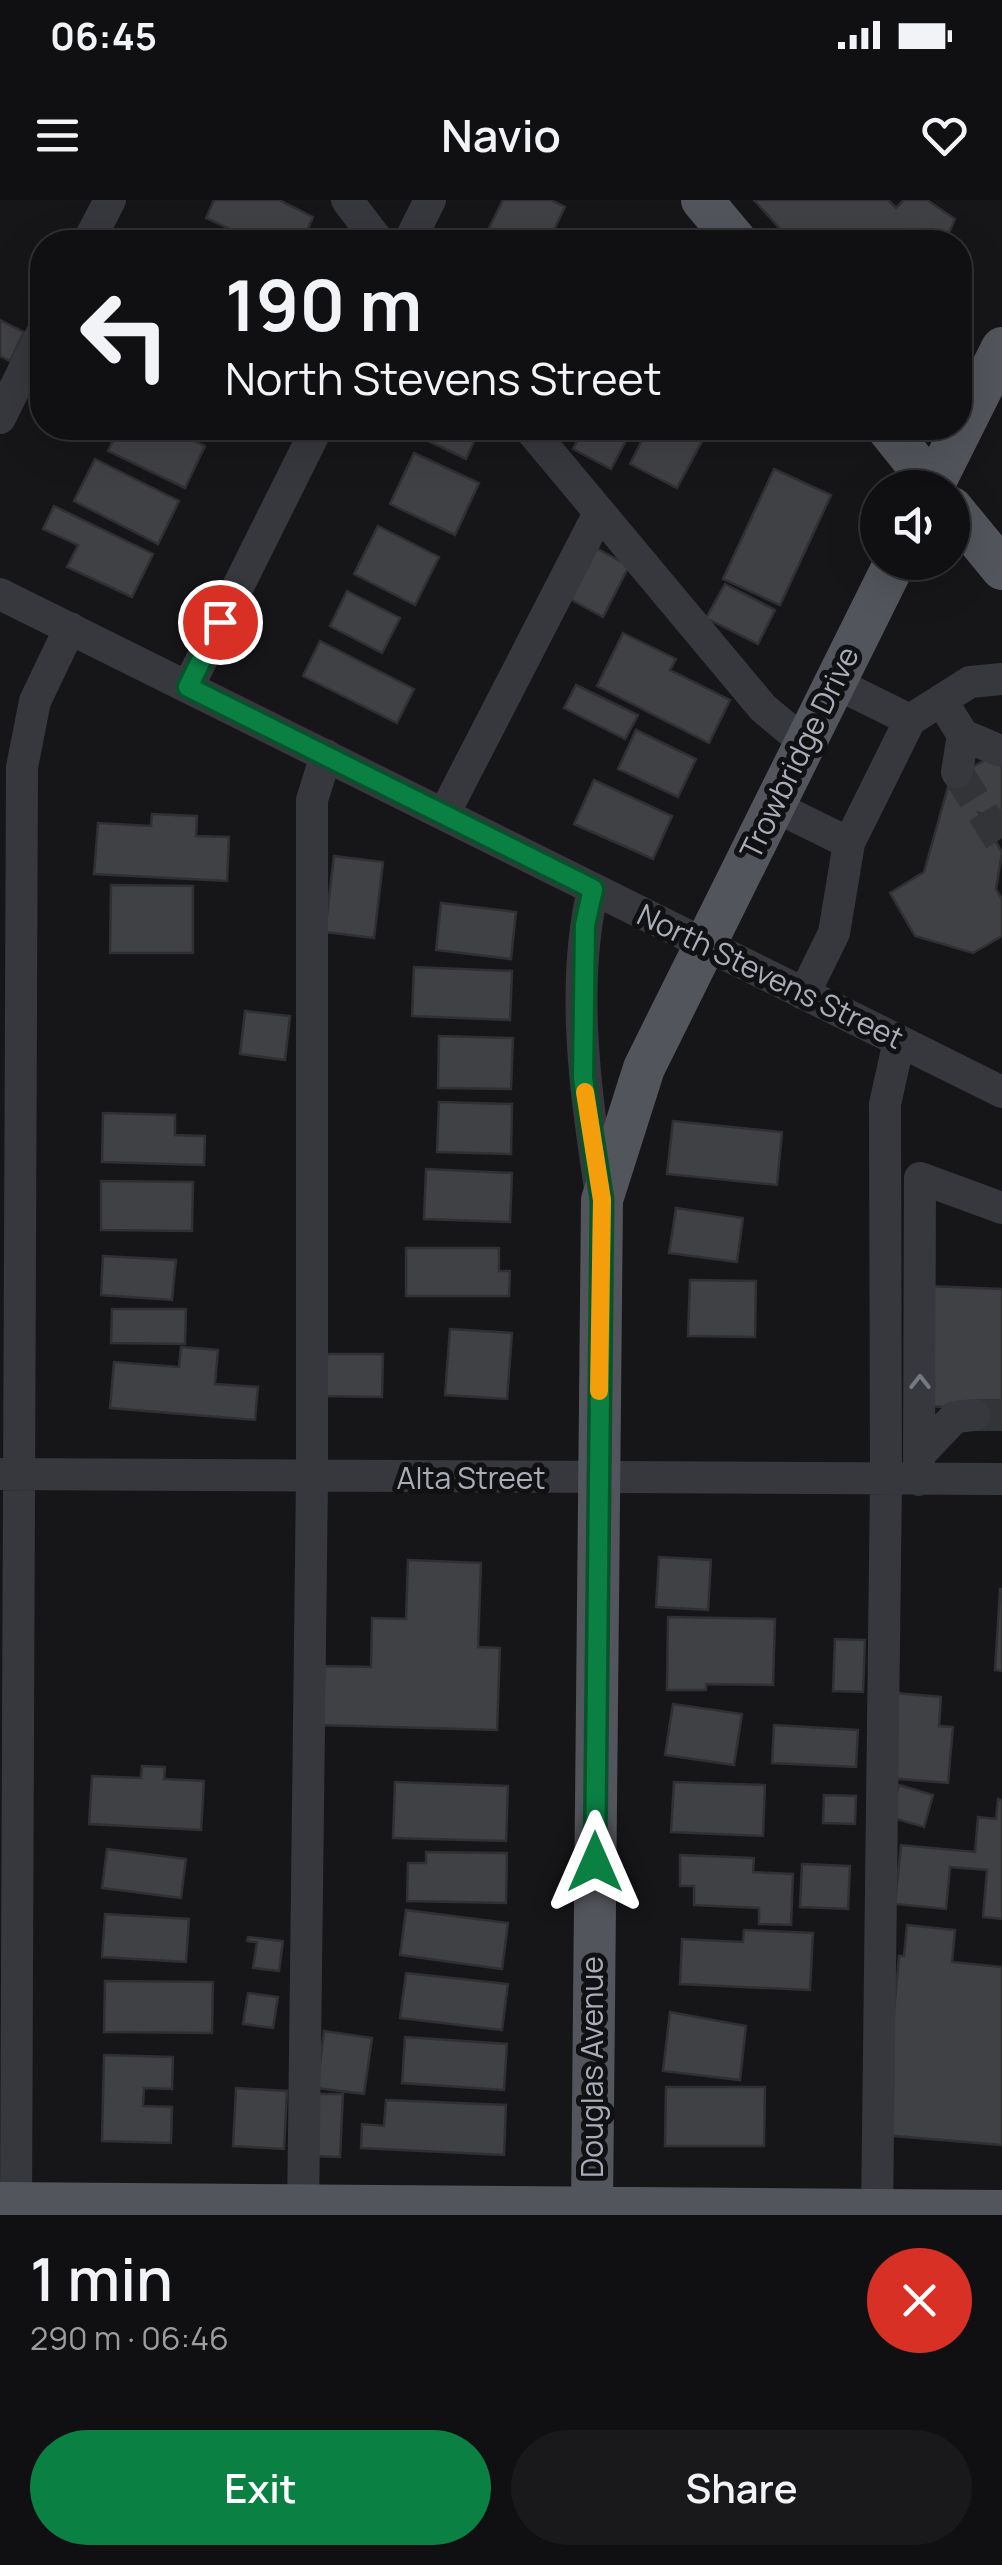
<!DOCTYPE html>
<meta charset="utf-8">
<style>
:root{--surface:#101012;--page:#19191b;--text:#f1f3f6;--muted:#9c9d9f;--line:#303032;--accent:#0b8043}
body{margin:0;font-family:Manrope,sans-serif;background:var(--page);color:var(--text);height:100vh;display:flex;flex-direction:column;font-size:38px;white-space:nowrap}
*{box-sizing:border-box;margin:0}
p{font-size:32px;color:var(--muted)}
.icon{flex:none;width:55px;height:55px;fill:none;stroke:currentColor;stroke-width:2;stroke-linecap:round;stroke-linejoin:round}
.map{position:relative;height:2015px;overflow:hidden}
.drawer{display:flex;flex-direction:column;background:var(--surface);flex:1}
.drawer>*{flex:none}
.hud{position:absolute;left:30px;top:30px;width:942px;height:210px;border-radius:40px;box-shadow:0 10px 40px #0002,0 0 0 2px var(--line);background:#101012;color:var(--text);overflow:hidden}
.controls{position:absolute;left:860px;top:270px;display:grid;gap:20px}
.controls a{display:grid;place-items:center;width:110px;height:110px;border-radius:50%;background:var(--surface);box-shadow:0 10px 40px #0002,0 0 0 2px var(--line);font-size:50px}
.pin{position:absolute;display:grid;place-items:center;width:85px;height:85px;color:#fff;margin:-42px;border:5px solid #fff;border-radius:50%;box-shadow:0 2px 10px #0007}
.me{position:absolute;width:110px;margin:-55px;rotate:0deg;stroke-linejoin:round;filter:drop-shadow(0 0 8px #0008)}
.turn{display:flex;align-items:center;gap:35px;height:210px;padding:0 30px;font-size:45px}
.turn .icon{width:130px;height:130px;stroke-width:2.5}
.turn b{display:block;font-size:70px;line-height:85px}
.round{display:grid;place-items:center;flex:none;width:105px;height:105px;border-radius:52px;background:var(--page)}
.head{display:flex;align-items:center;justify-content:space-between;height:170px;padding:0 30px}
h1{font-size:60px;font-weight:600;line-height:75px}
.button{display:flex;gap:20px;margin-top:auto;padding:20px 30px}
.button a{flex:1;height:115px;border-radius:60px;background:var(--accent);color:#fff;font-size:40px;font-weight:600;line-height:115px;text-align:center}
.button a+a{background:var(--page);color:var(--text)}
.status{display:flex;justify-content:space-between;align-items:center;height:70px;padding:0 50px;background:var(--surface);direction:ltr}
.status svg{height:28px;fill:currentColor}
header{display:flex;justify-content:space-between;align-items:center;height:130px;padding:0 30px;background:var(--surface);font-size:45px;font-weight:600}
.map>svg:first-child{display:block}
</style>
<div class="status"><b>06:45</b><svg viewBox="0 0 49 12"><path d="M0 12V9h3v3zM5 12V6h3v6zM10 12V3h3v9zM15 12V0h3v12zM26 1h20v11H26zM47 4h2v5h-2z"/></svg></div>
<header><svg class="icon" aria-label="menu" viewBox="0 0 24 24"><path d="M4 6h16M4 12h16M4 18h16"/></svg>Navio<svg class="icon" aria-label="heart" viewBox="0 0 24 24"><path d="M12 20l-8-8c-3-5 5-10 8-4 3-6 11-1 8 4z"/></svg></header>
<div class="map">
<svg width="1002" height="2015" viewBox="0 0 1002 2015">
<rect width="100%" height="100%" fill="#161618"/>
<!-- building -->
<path fill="#404145" stroke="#303034" stroke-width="2.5" d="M 214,0 L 279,0 L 313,17 L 302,42 L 258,42 L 206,18 Z
M 503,0 L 551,0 L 565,7 L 548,42 L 482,42 Z
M 754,0 L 888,0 L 896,8 L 904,0 L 927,0 L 955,19 L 945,42 L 792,42 Z
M 0,120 L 24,132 L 10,161 L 0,156 Z
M 119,228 L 167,228 L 205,246 L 185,288 L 108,251 Z
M 429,228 L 480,228 L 466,259 L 424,239 Z
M 584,228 L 631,231 L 611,269 L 573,249 Z
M 648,228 L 709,228 L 677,288 L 630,264 Z
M 414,253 L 479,283 L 455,335 L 390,304 Z
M 95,259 L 179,301 L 158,344 L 74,301 Z
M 774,269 L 831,295 L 780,405 L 723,379 Z
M 54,306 L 153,354 L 132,397 L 67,367 L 78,345 L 43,329 Z
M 378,326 L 439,357 L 415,405 L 354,374 Z
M 596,348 L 629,366 L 603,417 L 570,399 Z
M 725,384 L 775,410 L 758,444 L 706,418 Z
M 347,391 L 400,418 L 382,453 L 330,426 Z
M 623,433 L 676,459 L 670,470 L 730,500 L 709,543 L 597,486 Z
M 320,441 L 414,489 L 397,523 L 303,476 Z
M 576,485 L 638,515 L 625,539 L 564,508 Z
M 636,530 L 696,559 L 678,597 L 618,569 Z
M 1002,550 L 1002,619 L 979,613 L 1002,652 L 996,689 L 1002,699 L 1002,736 L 973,753 L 915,736 L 890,693 L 924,672 L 950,580 Z
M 594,580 L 672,616 L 653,659 L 574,624 Z
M 152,614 L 197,616 L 196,636 L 229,637 L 227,681 L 94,674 L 98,623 L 151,626 Z
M 334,656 L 383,662 L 374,738 L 325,732 Z
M 111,685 L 193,686 L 193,753 L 110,753 Z
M 441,703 L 516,712 L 511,759 L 436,750 Z
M 414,767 L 512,771 L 510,820 L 412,816 Z
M 245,811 L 290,816 L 285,860 L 240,854 Z
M 439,836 L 513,838 L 511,889 L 438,888 Z
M 439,902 L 512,904 L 511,954 L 437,952 Z
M 103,913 L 175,915 L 175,935 L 205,936 L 204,965 L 102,962 Z
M 673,921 L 782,932 L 777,985 L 667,974 Z
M 426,969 L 512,973 L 510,1022 L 424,1019 Z
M 101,981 L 193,982 L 192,1031 L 101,1030 Z
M 676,1008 L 743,1018 L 737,1062 L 669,1053 Z
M 406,1048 L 499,1048 L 499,1071 L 510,1071 L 509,1096 L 406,1096 Z
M 103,1056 L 176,1060 L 172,1100 L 101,1095 Z
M 690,1080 L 756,1081 L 755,1137 L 688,1136 Z
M 928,1086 L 1002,1089 L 1002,1225 L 973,1224 L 974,1208 L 922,1206 Z
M 112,1109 L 186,1109 L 185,1144 L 111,1143 Z
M 450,1129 L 512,1133 L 507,1199 L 445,1195 Z
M 181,1147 L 218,1150 L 215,1184 L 258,1187 L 255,1220 L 110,1208 L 114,1162 L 179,1167 Z
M 327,1154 L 383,1154 L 382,1197 L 326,1196 Z
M 659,1357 L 711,1360 L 708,1410 L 656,1407 Z
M 408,1360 L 481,1363 L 478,1447 L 500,1448 L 497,1530 L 320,1525 L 322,1466 L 371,1467 L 372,1418 L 406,1419 Z
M 1000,1389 L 1002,1389 L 1002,1471 L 995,1470 Z
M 668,1417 L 775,1419 L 773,1485 L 706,1484 L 706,1490 L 667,1490 Z
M 835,1439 L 865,1440 L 863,1492 L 833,1491 Z
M 895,1493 L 941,1497 L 939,1526 L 953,1527 L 948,1583 L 888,1578 Z
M 673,1504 L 742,1514 L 734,1565 L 665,1555 Z
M 774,1525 L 858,1530 L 856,1567 L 772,1563 Z
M 142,1566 L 165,1567 L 164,1579 L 204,1581 L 201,1630 L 89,1624 L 92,1576 L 141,1578 Z
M 395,1582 L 508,1586 L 506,1641 L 393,1638 Z
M 674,1582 L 765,1585 L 763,1636 L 671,1632 Z
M 899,1585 L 933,1595 L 924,1627 L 890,1617 Z
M 824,1595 L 856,1596 L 855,1624 L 823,1623 Z
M 998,1599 L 1002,1600 L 1002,1719 L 983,1717 L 987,1670 L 950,1667 L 946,1709 L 895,1704 L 901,1645 L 975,1652 L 978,1617 L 996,1619 Z
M 107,1649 L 186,1659 L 181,1698 L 102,1688 Z
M 426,1652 L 507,1653 L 506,1703 L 407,1701 L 408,1663 L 426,1663 Z
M 680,1655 L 754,1658 L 753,1672 L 793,1674 L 791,1725 L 759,1724 L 759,1708 L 694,1705 L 694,1686 L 680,1686 Z
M 802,1664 L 850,1666 L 848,1709 L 800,1707 Z
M 406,1710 L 508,1723 L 502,1769 L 400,1755 Z
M 105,1714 L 189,1719 L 186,1762 L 102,1757 Z
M 907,1725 L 955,1730 L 952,1762 L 1002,1767 L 1002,1945 L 883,1935 L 899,1756 L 904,1756 Z
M 744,1730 L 813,1733 L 810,1790 L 680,1784 L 682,1739 L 743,1742 Z
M 248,1737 L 283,1741 L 279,1771 L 253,1768 L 257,1742 L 247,1741 Z
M 406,1773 L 508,1784 L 502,1830 L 400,1818 Z
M 105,1781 L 213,1782 L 212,1833 L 104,1832 Z
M 248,1793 L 278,1797 L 273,1828 L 243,1824 Z
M 670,1812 L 746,1826 L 740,1880 L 663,1871 Z
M 324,1831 L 372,1838 L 364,1894 L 317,1888 Z
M 405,1837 L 507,1844 L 504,1890 L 402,1883 Z
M 104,1855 L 173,1857 L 172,1889 L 144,1888 L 143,1906 L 172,1907 L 171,1943 L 102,1941 Z
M 666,1887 L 765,1887 L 764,1946 L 665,1946 Z
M 236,1888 L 287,1891 L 284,1949 L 233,1946 Z
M 315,1894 L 343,1894 L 340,1957 L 314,1956 Z
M 386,1900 L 506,1905 L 504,1955 L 361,1948 L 362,1924 L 384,1926 Z"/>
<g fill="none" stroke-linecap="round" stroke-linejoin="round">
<!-- minor-tunnel -->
<path stroke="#333438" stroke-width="32" stroke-dasharray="32 16" stroke-linecap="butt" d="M 957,572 L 1002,643
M 974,1215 L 1002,1215"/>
<!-- minor -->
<path stroke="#37383d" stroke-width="32" d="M 347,0 L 379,42
M 88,42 L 110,0
M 409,42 L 430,0
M 0,218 L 42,133
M 529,228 L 763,508 L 805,543
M 0,394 L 1002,892
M 835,483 L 910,520
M 188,487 L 317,228
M 941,500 L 963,535 L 998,550
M 957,572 L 963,535
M 774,606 L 849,643
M 444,614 L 599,313
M 593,689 C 570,789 586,895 601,995
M 804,794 L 834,733 L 849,643 L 910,520 L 970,482 L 1002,479
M 919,1255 L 955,1217 L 974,1215
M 2,1274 L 1002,1279
M 919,1280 L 920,978 L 1002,1008
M 16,2015 L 22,567 L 35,501 L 70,428
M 303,2015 L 312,1278 L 312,600 L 326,555
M 877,2015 L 886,1280 L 885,904 L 899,841"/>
<!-- major -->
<path stroke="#53555c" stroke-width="42" d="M 702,0 L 737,42
M 887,228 L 935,288
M 932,288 L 1002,148
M 952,308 L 1002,369
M 0,2003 L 1002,2011
M 592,2007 L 602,1000 L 644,868 L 895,362"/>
</g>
<!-- one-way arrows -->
<defs><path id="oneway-chevron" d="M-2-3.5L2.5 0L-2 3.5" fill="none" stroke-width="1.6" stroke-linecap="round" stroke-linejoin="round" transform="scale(2.5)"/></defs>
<use stroke="#757881" href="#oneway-chevron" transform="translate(920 1182) rotate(-90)"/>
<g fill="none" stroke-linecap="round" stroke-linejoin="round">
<defs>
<path id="route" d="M 220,422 L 188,487 L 593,689 L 585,725 L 583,878 L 602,1000 L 595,1662"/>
</defs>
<!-- route casing -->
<use href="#route" stroke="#07532c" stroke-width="25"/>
<!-- route -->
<use href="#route" stroke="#0b8043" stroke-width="18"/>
<!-- slow -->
<path stroke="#f59e0b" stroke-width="18" d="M 585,892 L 602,1000 L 599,1191"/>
</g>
<g text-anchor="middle" stroke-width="10" stroke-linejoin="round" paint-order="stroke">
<!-- street labels -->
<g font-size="30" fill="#a8adb8" stroke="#111113">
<text transform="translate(800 553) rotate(-64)" y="10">Trowbridge Drive</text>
<text transform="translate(770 777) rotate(26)" y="10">North Stevens Street</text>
<text x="471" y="1289">Alta Street</text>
<text transform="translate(593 1867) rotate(-90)" y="10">Douglas Avenue</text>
</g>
</g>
</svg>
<div class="controls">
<a><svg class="icon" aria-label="sound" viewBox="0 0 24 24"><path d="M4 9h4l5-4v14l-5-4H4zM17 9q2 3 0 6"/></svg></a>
</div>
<div class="pin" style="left:220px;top:422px;background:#d93025"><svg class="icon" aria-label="arrive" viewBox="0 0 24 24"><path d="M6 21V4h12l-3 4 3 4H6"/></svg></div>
<svg class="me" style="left:595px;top:1662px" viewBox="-20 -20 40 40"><path d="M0-17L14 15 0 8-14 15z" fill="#0b8043" stroke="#fff" stroke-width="4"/></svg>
<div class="hud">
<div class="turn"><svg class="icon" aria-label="left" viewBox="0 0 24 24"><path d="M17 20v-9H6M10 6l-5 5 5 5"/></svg><div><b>190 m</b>North Stevens Street</div></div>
</div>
</div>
<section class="drawer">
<div class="head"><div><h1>1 min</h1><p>290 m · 06:46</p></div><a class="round" style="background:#d93025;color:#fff"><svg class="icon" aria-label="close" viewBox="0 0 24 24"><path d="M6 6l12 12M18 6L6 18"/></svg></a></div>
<div class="button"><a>Exit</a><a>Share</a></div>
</section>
